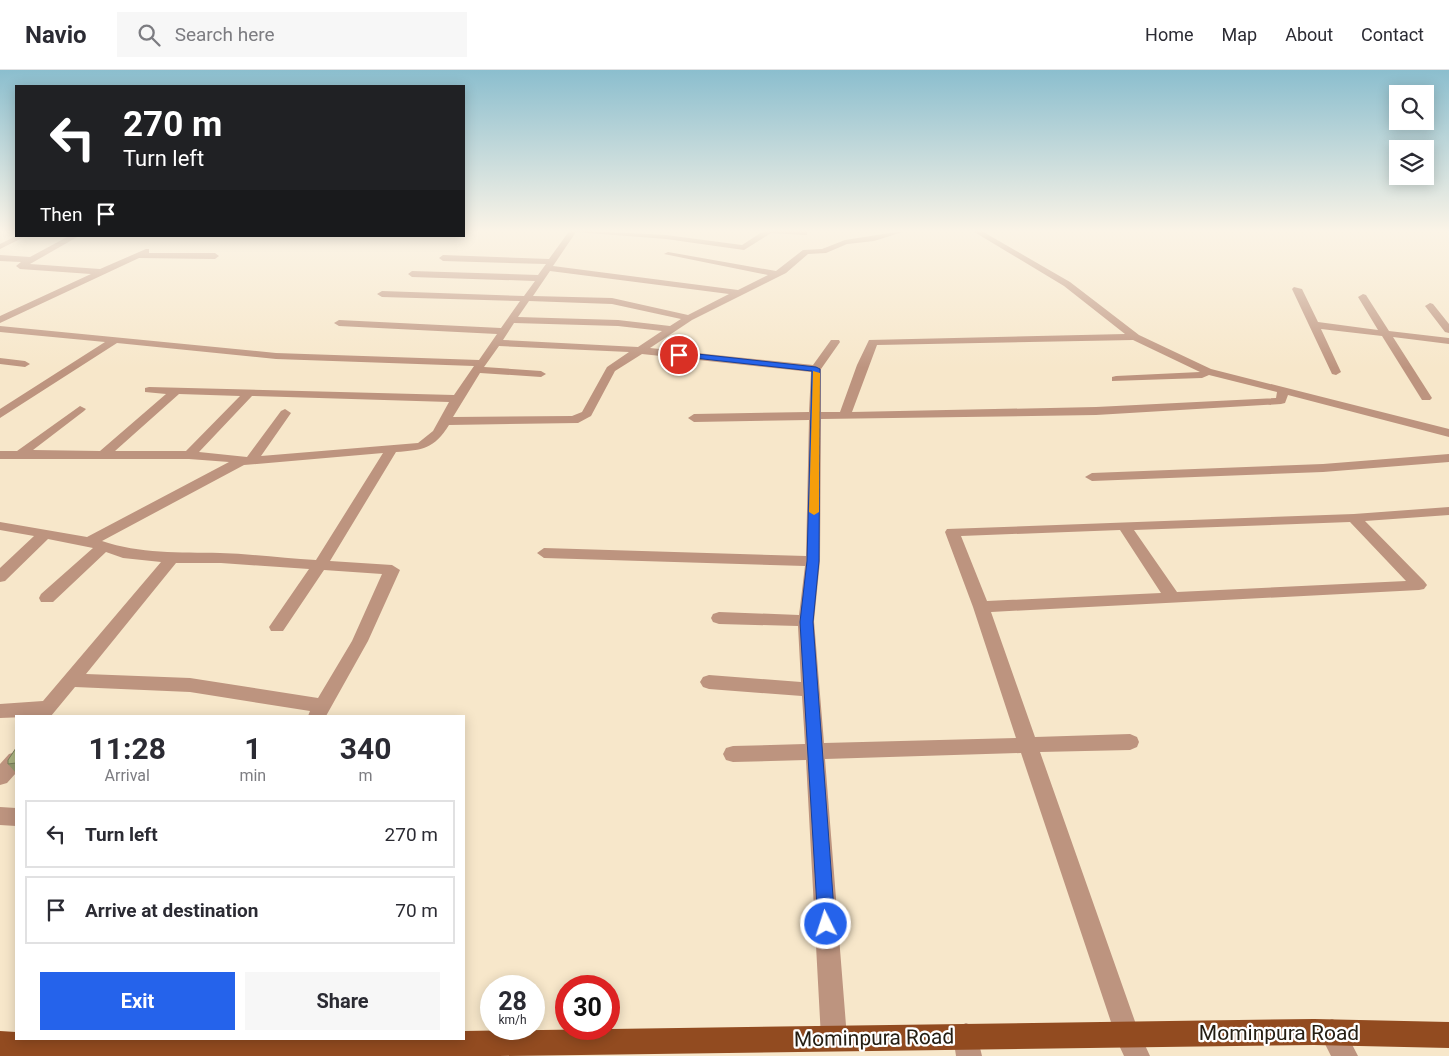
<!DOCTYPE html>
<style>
:root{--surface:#fff;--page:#f7f7f7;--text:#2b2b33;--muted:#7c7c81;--line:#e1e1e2;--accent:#2563eb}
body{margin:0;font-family:Roboto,sans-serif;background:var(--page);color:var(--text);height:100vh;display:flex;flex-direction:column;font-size:19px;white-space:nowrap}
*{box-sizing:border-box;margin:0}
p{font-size:16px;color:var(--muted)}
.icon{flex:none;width:28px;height:28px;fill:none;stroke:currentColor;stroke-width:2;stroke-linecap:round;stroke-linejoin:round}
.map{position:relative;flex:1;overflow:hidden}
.side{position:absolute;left:15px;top:645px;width:450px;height:325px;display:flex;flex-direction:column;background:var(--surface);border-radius:0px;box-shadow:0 2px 12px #0003}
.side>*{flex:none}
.guide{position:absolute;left:15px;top:15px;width:450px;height:152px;border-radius:0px;box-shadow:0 2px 12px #0003;background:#202124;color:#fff;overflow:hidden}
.buttons{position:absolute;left:1389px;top:15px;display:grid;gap:10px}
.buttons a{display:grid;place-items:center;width:45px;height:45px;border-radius:0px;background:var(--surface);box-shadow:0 2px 12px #0003;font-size:25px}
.speed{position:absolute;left:480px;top:905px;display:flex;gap:10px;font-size:25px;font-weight:700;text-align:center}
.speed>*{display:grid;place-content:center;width:65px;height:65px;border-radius:50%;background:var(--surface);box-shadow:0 2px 12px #0003;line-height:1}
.speed small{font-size:12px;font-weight:400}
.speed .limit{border:8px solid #d22;background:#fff;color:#111}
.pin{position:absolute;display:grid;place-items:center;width:42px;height:42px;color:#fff;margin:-21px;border:2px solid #fff;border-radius:50%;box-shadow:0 1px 5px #0007}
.me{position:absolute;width:55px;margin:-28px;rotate:356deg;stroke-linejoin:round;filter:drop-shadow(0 0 4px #0008)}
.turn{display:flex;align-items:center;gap:18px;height:105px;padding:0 25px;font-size:22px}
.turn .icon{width:65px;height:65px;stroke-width:2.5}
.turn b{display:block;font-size:35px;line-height:42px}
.then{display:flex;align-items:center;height:48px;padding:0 25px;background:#0003;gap:10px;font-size:19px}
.eta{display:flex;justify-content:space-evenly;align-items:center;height:85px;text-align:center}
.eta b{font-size:30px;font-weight:700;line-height:35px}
.cta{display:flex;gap:10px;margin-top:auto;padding:10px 25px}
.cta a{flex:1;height:58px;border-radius:0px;background:var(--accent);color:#fff;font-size:20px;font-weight:700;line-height:58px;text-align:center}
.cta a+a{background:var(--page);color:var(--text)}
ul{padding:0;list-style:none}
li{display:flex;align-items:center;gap:15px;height:68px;margin:0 10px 8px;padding:0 15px;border:2px solid var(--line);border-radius:0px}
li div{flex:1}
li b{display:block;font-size:19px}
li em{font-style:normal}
header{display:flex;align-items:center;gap:30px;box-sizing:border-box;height:70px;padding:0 25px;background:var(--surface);border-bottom:1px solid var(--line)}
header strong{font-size:24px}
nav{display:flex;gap:28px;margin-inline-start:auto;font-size:18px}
.search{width:350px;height:45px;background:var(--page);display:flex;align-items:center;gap:12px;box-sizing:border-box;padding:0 18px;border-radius:0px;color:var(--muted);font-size:19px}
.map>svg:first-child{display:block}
</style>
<header>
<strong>Navio</strong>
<div class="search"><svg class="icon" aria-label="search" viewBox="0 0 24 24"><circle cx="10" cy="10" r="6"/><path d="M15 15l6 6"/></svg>Search here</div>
<nav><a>Home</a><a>Map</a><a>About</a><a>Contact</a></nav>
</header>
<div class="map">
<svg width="1449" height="986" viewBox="0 0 1449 986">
<rect width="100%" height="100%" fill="#f7e7ca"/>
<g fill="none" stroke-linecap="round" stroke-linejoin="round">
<!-- minor -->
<path fill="#bd947f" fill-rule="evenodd" d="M 570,160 L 666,165 L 742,175 L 765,160 L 807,161 L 807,165 L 804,165 L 771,163 L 744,180 L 666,169 L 576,162 L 553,196 L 738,220 L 768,205 L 664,184 L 668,182 L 776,201 L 803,180 L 822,179 L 845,170 L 909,160 L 874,171 L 847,174 L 826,183 L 808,184 L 786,203 L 692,250 L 650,278 L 813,295 L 831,270 L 839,270 L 840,272 L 821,299 L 821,342 L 840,342 L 857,295 L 869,270 L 1125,264 L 1064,216 L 971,160 L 980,160 L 1070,212 L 1139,265 L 1211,299 L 1449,359 L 1449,367 L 1288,325 L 1285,333 L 1281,334 L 1096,345 L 821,349 L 820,491 L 814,551 L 824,673 L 1016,668 L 973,537 L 945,462 L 947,459 L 1354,444 L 1449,437 L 1449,445 L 1365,451 L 1424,511 L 1427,515 L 1424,519 L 1419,520 L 991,542 L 1035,667 L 1130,664 L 1137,667 L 1139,672 L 1137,677 L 1130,680 L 1040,682 L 1138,960 L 1150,986 L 1124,986 L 1118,973 L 1021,683 L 825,689 L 847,968 L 843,977 L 834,981 L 825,977 L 821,968 L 806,690 L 733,692 L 726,690 L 723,684 L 726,678 L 733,676 L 805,674 L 802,626 L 709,619 L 703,617 L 700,612 L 703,607 L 709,605 L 801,612 L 798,556 L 719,554 L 713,552 L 711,548 L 713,544 L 719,542 L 799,545 L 805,496 L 544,488 L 537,483 L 544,478 L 806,486 L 809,350 L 694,352 L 688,348 L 694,344 L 809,342 L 811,302 L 642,284 L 615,301 L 591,346 L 578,353 L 449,355 C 434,379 423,380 396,382 L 330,491 L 392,495 L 400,500 L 368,571 L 326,646 L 308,646 L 310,641 L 190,622 L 75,617 L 51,646 L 0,648 L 0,634 L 43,631 L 161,492 L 123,488 L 106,482 L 53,532 L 41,532 L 39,528 L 41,524 L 93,478 L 48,469 L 5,511 L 0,512 L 0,498 L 34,466 L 0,460 L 0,452 L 87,467 L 229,392 L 189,389 L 0,389 L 0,381 L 17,381 L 80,336 L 86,339 L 84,341 L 33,380 L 100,381 L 166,324 L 145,322 L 145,318 L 149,317 L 454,325 L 474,296 L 276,289 L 117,273 L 0,348 L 0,339 L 105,272 L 0,262 L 0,256 L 276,283 L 479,290 L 497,264 L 339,256 L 334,253 L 339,250 L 501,258 L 520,231 L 382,227 L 377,224 L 382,221 L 524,226 L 535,211 L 412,207 L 408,204 L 412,201 L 538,205 L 546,194 L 443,191 L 439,188 L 443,185 L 549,189 ZM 550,201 L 729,224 L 688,245 L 612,228 L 533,226 ZM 529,231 L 612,234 L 681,249 L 670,256 L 618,250 L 518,247 ZM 514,253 L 618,256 L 662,261 L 638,277 L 503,270 ZM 1133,270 L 1200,302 L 1116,306 L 1112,307 L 1112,311 L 1202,308 L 1209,305 L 1277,322 L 1276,328 L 1096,337 L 852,342 L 877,275 ZM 499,276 L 629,282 L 607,297 L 582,342 L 572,346 L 453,347 L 480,303 L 541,307 L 546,304 L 541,301 L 484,297 ZM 179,324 L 240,326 L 186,381 L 115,381 ZM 252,326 L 449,332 L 433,361 L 418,373 L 261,386 L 291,343 L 285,339 L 281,341 L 247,387 L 199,382 ZM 383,383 L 316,490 C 284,488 252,484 220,483 C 179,482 140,484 102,471 L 244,395 ZM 1350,452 L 1406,511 L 1177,522 L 1134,460 ZM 1120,460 L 1161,523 L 987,531 L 961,466 ZM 176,493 L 221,493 L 309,499 L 269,557 L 271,561 L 283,561 L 324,500 L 382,504 L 352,571 L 318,628 L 190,608 L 86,604 Z
M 16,166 L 26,166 L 0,179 L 0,174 Z
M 69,166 L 79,166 L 30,194 L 100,199 L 146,179 L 149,179 L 149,183 L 215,183 L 219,186 L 215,189 L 139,188 L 0,253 L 0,246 L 91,204 L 20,199 L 16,196 L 21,192 L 0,191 L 0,185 L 30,187 Z
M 1294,217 L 1302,219 L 1318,252 L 1378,260 L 1358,227 L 1363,224 L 1366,225 L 1389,261 L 1449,268 L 1449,274 L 1393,267 L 1432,328 L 1430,330 L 1422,330 L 1382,266 L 1321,259 L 1341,302 L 1336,305 L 1332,304 L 1292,219 Z
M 1430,233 L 1433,234 L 1449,254 L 1449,263 L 1445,262 L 1425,236 Z
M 0,288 L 25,291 L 30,294 L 25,297 L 0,294 Z
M 1449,384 L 1449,392 L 1323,402 L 1092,411 L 1085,407 L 1092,403 L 1323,394 Z
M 16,682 L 16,703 L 7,713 L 0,715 L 0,694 L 9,684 Z
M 0,737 L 16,738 L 16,756 L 0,755 Z
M 1332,949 L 1341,953 L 1358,986 L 1331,986 L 1319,962 L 1323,953 Z
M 966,953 L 975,957 L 982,986 L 956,986 L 953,966 L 957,957 Z"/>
<!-- major -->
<path fill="#924b20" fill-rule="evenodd" d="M 1314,949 L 1449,952 L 1449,978 L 1314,975 L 499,986 L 0,986 L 0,961 L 16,962 L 16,969 L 464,969 L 464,961 Z"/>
</g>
<!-- wall -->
<path fill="#959c70" d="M 16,678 L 16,703 L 8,694 Z"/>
<!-- building -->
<path fill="#adb582" stroke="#797f5b" d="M 16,678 L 16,693 L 8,694 L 8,690 Z"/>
<!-- sky -->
<linearGradient id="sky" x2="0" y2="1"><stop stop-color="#8bbece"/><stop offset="0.54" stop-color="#fbf4e7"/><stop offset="1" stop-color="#fbf4e7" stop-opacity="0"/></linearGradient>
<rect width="1449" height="298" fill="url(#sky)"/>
<!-- route -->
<path fill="#2563eb" stroke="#184099" d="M 679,282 L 816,297 L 820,299 L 819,491 L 813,552 L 835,854 L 832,860 L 826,862 L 820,860 L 818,854 L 800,552 L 807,491 L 812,301 L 676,286 L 675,285 Z"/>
<!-- slow -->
<path fill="#f59e0b" d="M 813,301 L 820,303 L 819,442 L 814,445 L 809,442 Z"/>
<g text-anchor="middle" stroke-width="4.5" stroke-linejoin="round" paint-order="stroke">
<!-- near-street labels -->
<g font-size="21" fill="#241e13" stroke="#fff">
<text x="1279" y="970">Mominpura Road</text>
<text transform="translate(874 968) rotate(-1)" y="7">Mominpura Road</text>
</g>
</g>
</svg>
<div class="buttons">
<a><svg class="icon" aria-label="search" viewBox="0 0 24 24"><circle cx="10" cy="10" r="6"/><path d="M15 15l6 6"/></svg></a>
<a><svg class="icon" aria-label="layers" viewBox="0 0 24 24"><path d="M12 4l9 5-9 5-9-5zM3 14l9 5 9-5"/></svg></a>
</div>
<div class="speed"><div>28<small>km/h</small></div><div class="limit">30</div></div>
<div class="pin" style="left:679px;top:285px;background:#d93025"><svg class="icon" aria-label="arrive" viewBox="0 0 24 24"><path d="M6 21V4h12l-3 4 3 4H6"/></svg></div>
<svg class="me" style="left:826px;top:854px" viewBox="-20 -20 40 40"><circle r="17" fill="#2563eb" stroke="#fff" stroke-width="3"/><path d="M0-11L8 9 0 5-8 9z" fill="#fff"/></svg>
<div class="guide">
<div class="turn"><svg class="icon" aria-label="left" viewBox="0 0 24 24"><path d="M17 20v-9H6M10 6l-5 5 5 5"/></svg><div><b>270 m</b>Turn left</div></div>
<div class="then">Then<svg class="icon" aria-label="arrive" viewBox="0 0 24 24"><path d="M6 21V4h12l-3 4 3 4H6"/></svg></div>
</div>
<section class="side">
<div class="eta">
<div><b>11:28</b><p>Arrival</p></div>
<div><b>1</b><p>min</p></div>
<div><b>340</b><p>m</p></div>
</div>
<ul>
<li><svg class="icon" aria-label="left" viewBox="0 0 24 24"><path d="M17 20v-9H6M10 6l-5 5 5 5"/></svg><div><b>Turn left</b></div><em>270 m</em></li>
<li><svg class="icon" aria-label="arrive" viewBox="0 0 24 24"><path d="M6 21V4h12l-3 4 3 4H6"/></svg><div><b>Arrive at destination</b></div><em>70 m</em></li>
</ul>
<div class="cta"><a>Exit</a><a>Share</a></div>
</section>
</div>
